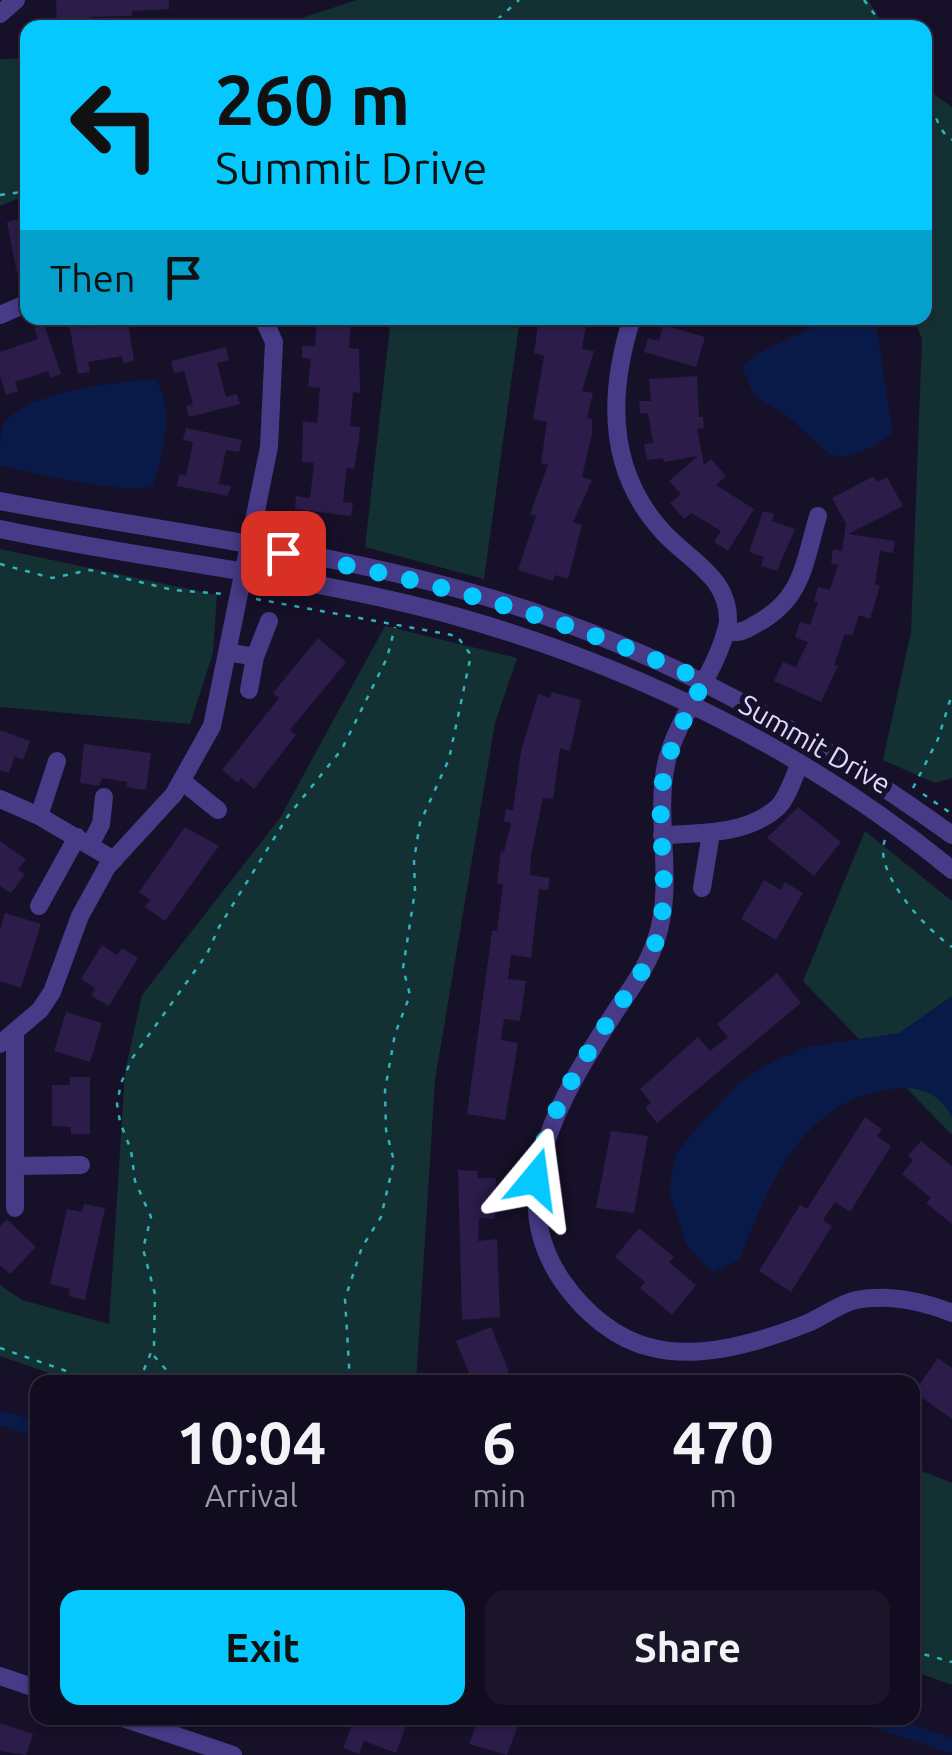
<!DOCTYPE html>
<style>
:root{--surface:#110c1f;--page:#1a1528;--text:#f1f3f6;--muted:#9c9ba4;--line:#302c3d;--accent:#05c8ff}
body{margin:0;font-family:Ubuntu,sans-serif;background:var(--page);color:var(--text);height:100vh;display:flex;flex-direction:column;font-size:38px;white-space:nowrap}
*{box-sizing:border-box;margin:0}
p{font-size:32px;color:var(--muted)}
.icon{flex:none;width:55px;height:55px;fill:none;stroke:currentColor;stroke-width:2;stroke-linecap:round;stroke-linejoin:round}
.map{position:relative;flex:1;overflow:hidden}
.side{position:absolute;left:30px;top:1375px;width:890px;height:350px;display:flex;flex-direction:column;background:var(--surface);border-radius:20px;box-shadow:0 2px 8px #0004,0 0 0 2px var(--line)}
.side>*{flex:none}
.guide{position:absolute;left:20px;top:20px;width:912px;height:305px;border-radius:20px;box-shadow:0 2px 8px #0004,0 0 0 2px var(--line);background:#05c8ff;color:#111;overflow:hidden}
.pin{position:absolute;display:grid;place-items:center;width:85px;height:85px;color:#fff;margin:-42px;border-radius:20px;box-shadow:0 5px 15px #0006}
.me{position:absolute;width:110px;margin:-55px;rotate:16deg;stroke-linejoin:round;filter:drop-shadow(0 0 8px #0008)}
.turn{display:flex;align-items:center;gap:35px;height:210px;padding:0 30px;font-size:45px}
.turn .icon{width:130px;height:130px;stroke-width:2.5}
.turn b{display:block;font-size:70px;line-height:85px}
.then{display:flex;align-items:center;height:95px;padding:0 30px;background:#0003;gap:20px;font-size:38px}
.eta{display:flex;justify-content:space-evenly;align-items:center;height:170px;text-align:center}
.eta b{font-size:60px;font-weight:600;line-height:70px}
.primary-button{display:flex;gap:20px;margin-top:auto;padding:20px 30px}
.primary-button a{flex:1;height:115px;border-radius:20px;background:var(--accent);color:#111;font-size:40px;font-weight:600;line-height:115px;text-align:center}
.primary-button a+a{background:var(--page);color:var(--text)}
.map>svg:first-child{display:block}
</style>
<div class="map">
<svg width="952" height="1755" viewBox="0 0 952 1755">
<rect width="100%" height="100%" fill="#171029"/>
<!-- green -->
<path fill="#133133" d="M 357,0 L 868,0 L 885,27 L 274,27 Z
M 27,58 L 27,195 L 0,206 L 0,59 Z
M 925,88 L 952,107 L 952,778 L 935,783 L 883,760 L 911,632 L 922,339 L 914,318 L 925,318 Z
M 391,318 L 520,318 L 484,579 L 365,547 Z
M 0,549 L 217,595 L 213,653 L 190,724 L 0,707 Z
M 385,626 L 517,658 L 495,723 L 435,1080 L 416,1382 L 75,1382 L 0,1356 L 0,1285 L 22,1300 L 109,1324 L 125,1072 L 142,995 L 280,818 Z
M 865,831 L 952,901 L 952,1135 L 803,981 Z
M 912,1467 L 952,1483 L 952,1685 L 913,1671 Z"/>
<!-- water -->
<path fill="#0a1a48" d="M 833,318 L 875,318 L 892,427 L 891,434 L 879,444 L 848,457 L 830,455 L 786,415 L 754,396 L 742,367 L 756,354 Z
M 156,379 C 175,413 163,450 153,486 C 130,496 28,472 0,465 C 0,453 0,436 3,426 C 22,391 119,382 156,379 Z
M 952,996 L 952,1117 C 942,1097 924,1087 902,1088 C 805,1094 770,1181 739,1260 L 712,1272 L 686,1244 L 669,1191 L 676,1153 L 705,1119 L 739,1083 L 764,1066 L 806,1047 L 899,1033 Z"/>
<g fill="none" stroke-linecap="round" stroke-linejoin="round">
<!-- canal -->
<path stroke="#0a1a48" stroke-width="15" d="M 0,1418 L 38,1429
M 870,1718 L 952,1746"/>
</g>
<!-- building -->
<path fill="#2b1c4a" d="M 56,0 L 169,0 L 169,9 L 132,11 L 132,16 L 90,17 L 91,28 L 68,28 L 68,23 L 57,24 Z
M 18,219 L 19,226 L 28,225 L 28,259 L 27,271 L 17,273 L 7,222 Z
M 68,318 L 81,318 L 83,328 L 128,321 L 134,361 L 123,363 L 122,356 L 88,362 L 90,372 L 78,374 Z
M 317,318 L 351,318 L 349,348 L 359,349 L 360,393 L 353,392 L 350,426 L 360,427 L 359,440 L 354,469 L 347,468 L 343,502 L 353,503 L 351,516 L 295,509 L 296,496 L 310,498 L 312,481 L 314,463 L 302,462 L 303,421 L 317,423 L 320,388 L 308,387 L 311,359 L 302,358 L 302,346 L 315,346 Z
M 539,318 L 587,318 L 582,349 L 594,351 L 582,391 L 593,393 L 587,418 L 592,419 L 592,434 L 582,477 L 592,480 L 573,522 L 582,525 L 568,579 L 555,575 L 553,581 L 518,570 L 536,516 L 530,514 L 548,465 L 541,463 L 547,422 L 533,419 L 544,356 L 534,353 Z
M 44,324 L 61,374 L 50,378 L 48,371 L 15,382 L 18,391 L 6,395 L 0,376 L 0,352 L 38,339 L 34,328 Z
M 663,325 L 705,337 L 696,367 L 644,352 L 648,338 L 659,341 Z
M 226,347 L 229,360 L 217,363 L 226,397 L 237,394 L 240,404 L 189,417 L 186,406 L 193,404 L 184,371 L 174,373 L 171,361 Z
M 697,376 L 699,417 L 703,417 L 704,428 L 697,429 L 704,465 L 711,459 L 726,476 L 716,485 L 754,509 L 728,551 L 714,542 L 721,531 L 691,513 L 684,519 L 670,503 L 681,494 L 669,481 L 698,456 L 664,462 L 663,458 L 647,460 L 644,444 L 653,443 L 648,413 L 640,414 L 639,401 L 651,401 L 649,379 Z
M 186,428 L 242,440 L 239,452 L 226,450 L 219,484 L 231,486 L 228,496 L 177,486 L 179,474 L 186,476 L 193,442 L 183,440 Z
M 874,476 L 877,482 L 887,477 L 903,506 L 848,534 L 895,541 L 893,553 L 880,551 L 875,584 L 880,586 L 870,619 L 859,615 L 852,636 L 845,634 L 834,665 L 838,666 L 821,702 L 774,681 L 783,662 L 796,667 L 808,642 L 795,637 L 800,622 L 810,625 L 818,602 L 814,601 L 818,587 L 830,590 L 838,565 L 831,564 L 833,549 L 842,551 L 846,524 L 832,498 Z
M 763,511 L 774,514 L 772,521 L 795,529 L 777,571 L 761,566 L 764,557 L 749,552 Z
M 318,638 L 346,662 L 290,730 L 296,735 L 254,789 L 241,778 L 238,783 L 222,770 L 279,698 L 273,693 Z
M 552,692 L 581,700 L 570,751 L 560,748 L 553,799 L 543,798 L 531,855 L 530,875 L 550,878 L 548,890 L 539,889 L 531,958 L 511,955 L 508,979 L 526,981 L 520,1021 L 504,1019 L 501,1040 L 518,1043 L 505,1120 L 467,1114 L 492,931 L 497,931 L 503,884 L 497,884 L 501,851 L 504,852 L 511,823 L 504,821 L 506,809 L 513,810 L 521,751 L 538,694 L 550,698 Z
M 0,730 L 30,741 L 23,760 L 15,756 L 9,773 L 0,770 Z
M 84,744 L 151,753 L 146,790 L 126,787 L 127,782 L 102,778 L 99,786 L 80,783 Z
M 798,807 L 841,842 L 814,876 L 767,838 Z
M 185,827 L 219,846 L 165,921 L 145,907 L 150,900 L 139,892 Z
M 0,841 L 26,859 L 18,870 L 25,874 L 11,893 L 0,886 Z
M 764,880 L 781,890 L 785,882 L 803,893 L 776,940 L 741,919 Z
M 5,913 L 41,924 L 21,988 L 0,981 L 0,930 Z
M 102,945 L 117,955 L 122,948 L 138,958 L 109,1006 L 91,996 L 95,988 L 81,979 Z
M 777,973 L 801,1003 L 657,1123 L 645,1108 L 651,1103 L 640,1089 L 698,1037 L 710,1051 L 728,1037 L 717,1024 Z
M 66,1012 L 102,1023 L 90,1062 L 54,1051 Z
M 70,1077 L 90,1077 L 90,1134 L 71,1134 L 71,1127 L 52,1126 L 52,1085 L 70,1085 Z
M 865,1117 L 882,1129 L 877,1136 L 891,1146 L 850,1212 L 835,1202 L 823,1220 L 832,1226 L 791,1292 L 759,1271 L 800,1205 L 807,1209 Z
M 611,1131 L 648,1136 L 634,1213 L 596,1208 Z
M 921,1141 L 952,1166 L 952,1224 L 926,1203 L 931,1198 L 902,1174 L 913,1160 L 908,1156 Z
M 458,1170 L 478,1171 L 477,1178 L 496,1178 L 495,1219 L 479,1218 L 478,1241 L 497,1239 L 500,1317 L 462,1320 Z
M 84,1204 L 105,1208 L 85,1300 L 68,1296 L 70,1289 L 50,1284 L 67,1209 L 82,1212 Z
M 7,1219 L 36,1247 L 10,1274 L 0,1265 L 0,1226 Z
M 639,1228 L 674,1257 L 669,1262 L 696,1285 L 672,1315 L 640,1288 L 645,1282 L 615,1257 Z
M 491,1327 L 509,1372 L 505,1373 L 508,1382 L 473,1382 L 456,1341 Z
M 938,1358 L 952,1368 L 952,1419 L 914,1392 Z
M 355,1718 L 409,1718 L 396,1753 L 364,1741 L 359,1754 L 343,1748 Z
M 479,1718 L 520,1720 L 507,1755 L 469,1744 Z
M 0,1723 L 33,1734 L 26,1755 L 0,1751 Z"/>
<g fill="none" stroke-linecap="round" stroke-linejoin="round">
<!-- path -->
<path stroke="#2fb4bc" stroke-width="2.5" stroke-dasharray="5 8" stroke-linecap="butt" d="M 864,0 L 885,28
M 488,28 L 519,0
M 925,95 C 936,110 936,130 952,140
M 0,195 L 28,191
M 0,564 L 52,578 L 90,570 L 173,590 L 224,594
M 256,599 L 457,636 L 471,655 L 449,759 L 420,823 L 414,860 L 415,891 L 403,968 L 410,995 L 395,1034 L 385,1090 L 386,1130 L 394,1161 L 381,1217 L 362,1247 L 345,1299 L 350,1382
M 913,788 L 938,739 L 952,694
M 923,794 L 952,814
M 885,840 C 872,872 927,930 952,947
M 0,1348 L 98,1382
M 154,1356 L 177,1382
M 139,1382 L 154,1345 L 155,1294 L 143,1249 L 151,1217 L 135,1181 L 131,1150 L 120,1122 L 117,1104 L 121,1083 L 133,1057 L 207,954 L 219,927 L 288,816 L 342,749 L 387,658 L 395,627
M 912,1651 L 952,1662"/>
<!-- minor -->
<path stroke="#473b88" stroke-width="18" d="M 0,14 L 16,0
M 0,315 L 28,303
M 632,318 C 608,393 606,471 664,533 C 691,562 729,577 728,622 C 718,672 680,711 667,760 C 653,820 676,881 656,940 C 647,968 631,988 615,1012 C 564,1092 499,1191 563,1282 C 584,1312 616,1340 653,1348 C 701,1360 763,1341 808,1323 C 824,1316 839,1304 856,1300 C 888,1294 922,1301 952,1313
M 0,501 C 163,532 331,551 490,598 C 660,649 809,732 952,835
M 0,529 C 151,561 306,575 455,616 C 634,666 809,752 952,870
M 726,632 C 739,633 745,631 756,624 C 803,599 804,563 818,516
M 227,652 L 255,657 L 269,621
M 249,690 L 255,657
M 182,781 L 218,810
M 0,799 L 39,816 L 114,860
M 39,816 L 57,761
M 662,835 C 701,833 747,835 778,807 C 788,797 794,776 800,763
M 90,845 L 101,824 L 104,797
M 702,888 L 711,833
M 39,906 L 77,837
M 15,1034 L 15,1208
M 0,1044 L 40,1010 L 52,992 L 80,916 L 107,867 L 174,794 L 212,726 L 269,447 L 274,342 L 263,318
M 15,1166 L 81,1165
M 0,1676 L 38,1689
M 123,1718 L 233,1755"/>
</g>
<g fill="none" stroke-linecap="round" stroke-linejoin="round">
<!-- route -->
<path stroke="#05c8ff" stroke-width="18" stroke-dasharray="0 32.4" d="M 283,553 C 434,581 564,617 704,681 C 686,716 667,748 662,788 C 656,840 673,889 656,941 C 648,966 633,985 618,1007 C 584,1057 544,1118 535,1179"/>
</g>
<g text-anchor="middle" stroke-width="10" stroke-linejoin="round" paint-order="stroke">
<!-- street labels -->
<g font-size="28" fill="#e1d9ff" stroke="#171029">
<text transform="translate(815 744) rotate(30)" y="10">Summit Drive</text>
</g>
</g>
</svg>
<div class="pin" style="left:283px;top:553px;background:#d93025"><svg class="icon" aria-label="arrive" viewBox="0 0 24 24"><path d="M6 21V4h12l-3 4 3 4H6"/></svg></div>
<svg class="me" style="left:535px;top:1179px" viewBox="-20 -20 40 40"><path d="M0-17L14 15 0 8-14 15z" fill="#05c8ff" stroke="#fff" stroke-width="4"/></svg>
<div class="guide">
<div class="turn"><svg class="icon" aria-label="left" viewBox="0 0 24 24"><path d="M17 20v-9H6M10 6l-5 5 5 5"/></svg><div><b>260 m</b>Summit Drive</div></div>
<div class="then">Then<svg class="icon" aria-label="arrive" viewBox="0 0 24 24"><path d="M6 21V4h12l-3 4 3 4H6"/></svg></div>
</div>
<section class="side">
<div class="eta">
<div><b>10:04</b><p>Arrival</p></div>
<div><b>6</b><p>min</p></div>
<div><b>470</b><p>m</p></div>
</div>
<div class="primary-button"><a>Exit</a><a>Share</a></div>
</section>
</div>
